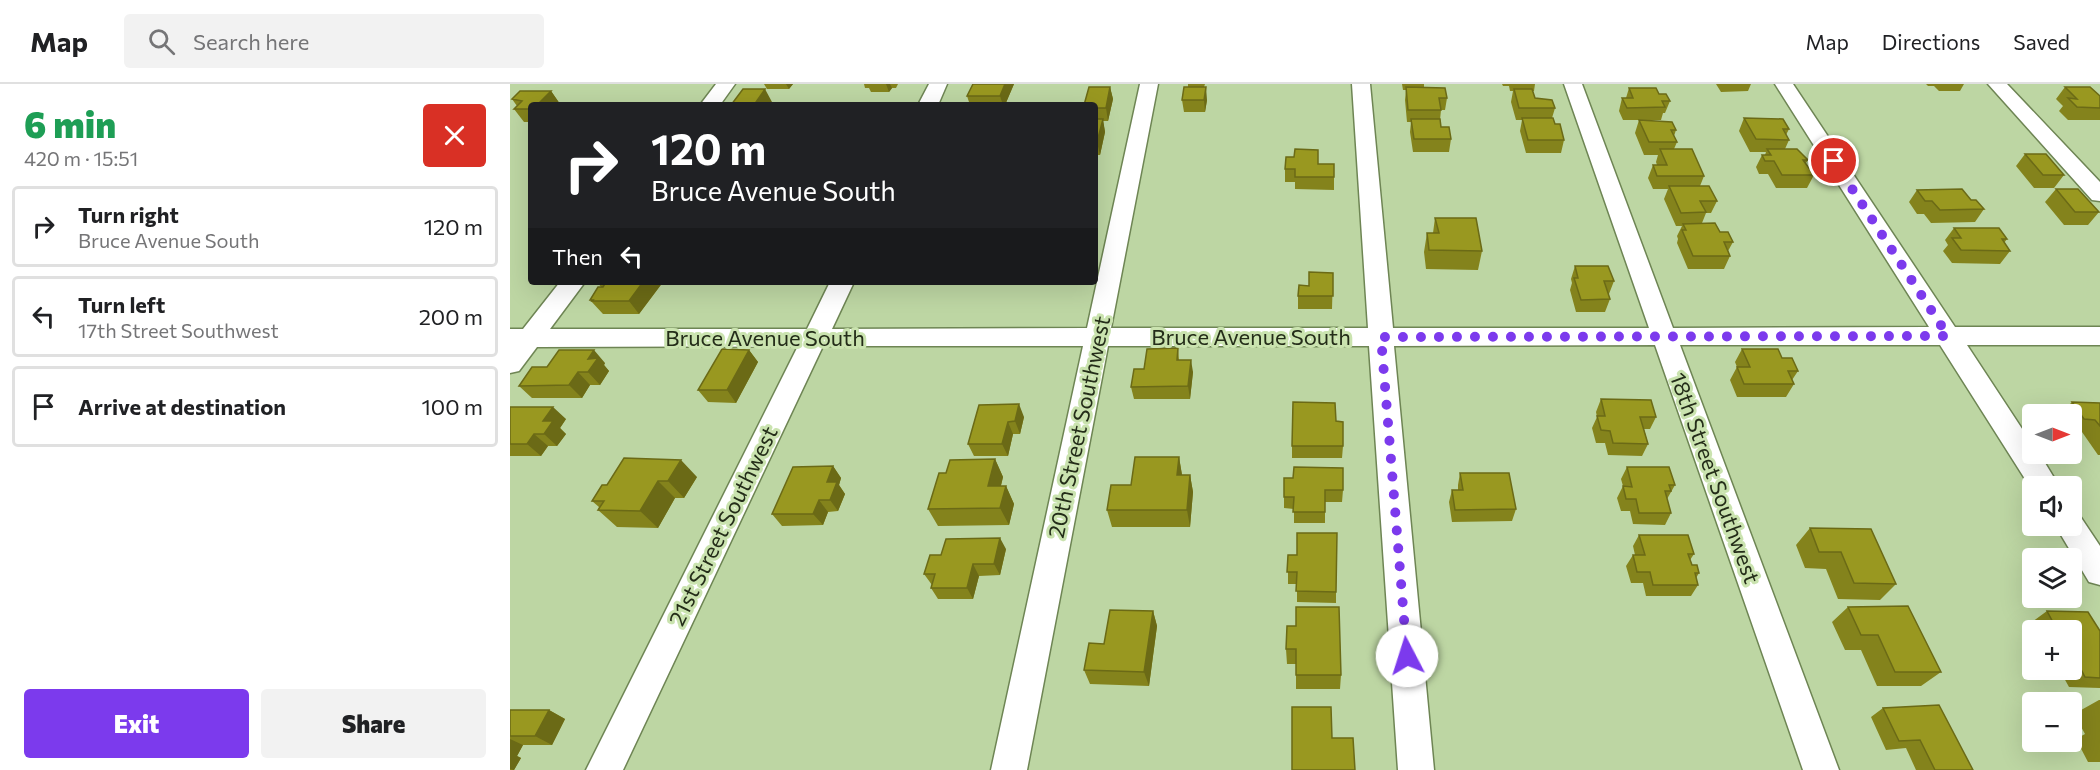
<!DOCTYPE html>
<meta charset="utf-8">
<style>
:root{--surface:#fff;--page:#f2f2f2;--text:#202124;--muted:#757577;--line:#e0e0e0;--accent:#7c3aed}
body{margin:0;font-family:Commissioner,sans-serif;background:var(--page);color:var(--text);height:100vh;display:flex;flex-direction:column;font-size:22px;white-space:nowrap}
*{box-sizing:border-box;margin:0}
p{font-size:20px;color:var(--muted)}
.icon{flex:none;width:33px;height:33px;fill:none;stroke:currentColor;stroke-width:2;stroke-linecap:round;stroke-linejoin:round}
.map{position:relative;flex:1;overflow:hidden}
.details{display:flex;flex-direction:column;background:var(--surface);width:510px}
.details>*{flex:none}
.banner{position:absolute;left:18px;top:18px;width:570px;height:183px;border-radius:6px;box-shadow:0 6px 24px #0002;background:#202124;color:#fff;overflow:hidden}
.needle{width:39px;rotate:90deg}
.buttons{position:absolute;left:1512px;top:320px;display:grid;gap:12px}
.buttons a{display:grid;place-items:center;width:60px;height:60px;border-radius:6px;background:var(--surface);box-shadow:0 6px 24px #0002;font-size:30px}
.pin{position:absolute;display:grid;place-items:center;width:51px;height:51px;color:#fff;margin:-26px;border:3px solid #fff;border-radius:50%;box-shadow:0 2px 6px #0007}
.me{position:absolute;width:66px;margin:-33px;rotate:355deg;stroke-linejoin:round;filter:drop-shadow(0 0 4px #0008)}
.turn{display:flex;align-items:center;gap:21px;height:126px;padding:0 24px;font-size:27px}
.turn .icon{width:78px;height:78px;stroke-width:2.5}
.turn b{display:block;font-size:42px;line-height:51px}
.then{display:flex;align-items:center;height:57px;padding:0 24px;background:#0003;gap:12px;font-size:22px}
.round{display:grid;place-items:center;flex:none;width:63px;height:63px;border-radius:6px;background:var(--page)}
.overview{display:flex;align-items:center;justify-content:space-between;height:102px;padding:0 24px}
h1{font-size:36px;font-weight:800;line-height:45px;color:#1e9e55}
.button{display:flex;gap:12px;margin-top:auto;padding:12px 24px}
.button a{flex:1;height:69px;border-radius:6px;background:var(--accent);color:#fff;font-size:24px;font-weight:800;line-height:69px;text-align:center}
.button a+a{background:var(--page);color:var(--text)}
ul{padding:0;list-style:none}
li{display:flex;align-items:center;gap:18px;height:81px;margin:0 12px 9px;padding:0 12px;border:3px solid var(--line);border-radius:6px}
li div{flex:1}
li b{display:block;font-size:22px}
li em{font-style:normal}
header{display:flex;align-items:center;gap:36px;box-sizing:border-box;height:84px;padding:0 30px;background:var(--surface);border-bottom:2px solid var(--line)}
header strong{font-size:28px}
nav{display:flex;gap:33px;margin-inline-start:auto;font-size:21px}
.search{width:420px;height:54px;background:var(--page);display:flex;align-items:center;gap:15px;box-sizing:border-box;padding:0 21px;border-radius:6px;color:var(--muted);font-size:22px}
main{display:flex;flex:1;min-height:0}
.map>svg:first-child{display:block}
</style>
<header>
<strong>Map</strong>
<div class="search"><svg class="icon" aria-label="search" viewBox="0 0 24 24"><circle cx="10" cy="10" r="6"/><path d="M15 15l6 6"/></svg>Search here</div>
<nav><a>Map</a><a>Directions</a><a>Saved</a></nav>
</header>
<main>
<section class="details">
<div class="overview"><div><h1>6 min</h1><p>420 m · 15:51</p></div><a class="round" style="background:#d93025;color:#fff"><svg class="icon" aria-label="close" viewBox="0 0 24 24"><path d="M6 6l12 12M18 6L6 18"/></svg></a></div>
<ul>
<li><svg class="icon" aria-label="right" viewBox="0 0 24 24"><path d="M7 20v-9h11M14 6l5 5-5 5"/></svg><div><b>Turn right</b><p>Bruce Avenue South</p></div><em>120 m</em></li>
<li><svg class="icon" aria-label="left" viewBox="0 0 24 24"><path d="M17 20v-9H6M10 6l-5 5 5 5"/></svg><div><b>Turn left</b><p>17th Street Southwest</p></div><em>200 m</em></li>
<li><svg class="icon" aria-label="arrive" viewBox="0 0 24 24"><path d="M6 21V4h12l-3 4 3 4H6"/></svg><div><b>Arrive at destination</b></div><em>100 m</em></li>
</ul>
<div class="button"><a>Exit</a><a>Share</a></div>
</section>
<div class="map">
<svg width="1590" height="686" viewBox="0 0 1590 686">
<rect width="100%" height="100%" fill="#bdd6a3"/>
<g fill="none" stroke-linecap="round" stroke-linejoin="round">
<defs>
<path id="minor" d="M 206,0 L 225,0 L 210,21 L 190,21 Z
M 419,0 L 437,0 L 428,21 L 408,21 Z
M 630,0 L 648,0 L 601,244 L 858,244 L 842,0 L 860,0 L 883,244 L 1139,244 L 1054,0 L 1072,0 L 1163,244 L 1419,243 L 1265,0 L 1283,0 L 1445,243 L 1590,243 L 1590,261 L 1457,261 L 1522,360 L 1522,369 L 1529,369 L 1549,402 L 1522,402 L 1522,406 L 1430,261 L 1170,261 L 1329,686 L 1293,686 L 1145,261 L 884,262 L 924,686 L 888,686 L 859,262 L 598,262 L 517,686 L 481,686 L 573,262 L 313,262 L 113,686 L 76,686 L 288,262 L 27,263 L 9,287 L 0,289 L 0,245 L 13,245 L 50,198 L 75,198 L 40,245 L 297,245 L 320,198 L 344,198 L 322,245 L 577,244 Z
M 1478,0 L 1497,0 L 1590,98 L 1590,117 L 1582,116 Z
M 1562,429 L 1570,432 L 1590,462 L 1590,501 L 1579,498 L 1545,441 L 1562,441 Z"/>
</defs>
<!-- minor casing -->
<use href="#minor" stroke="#6e8554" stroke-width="3"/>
<!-- minor -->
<use href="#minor" fill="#fff" fill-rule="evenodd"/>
</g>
<!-- wall -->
<path fill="#84831c" d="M 254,0 L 283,0 L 279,5 L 257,5 Z
M 354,0 L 388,0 L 386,4 L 382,4 L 379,8 L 361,8 L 359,4 L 355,4 Z
M 463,0 L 504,0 L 495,21 L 460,21 L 457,12 Z
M 678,0 L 695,0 L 694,3 L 678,3 Z
M 892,0 L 914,0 L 914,4 L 937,14 L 935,26 L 931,26 L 930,36 L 931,43 L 941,55 L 939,68 L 903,68 L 900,48 L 901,38 L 897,38 L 895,16 L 896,6 L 893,6 Z
M 992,0 L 1025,0 L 1024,7 L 1023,7 L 1025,14 L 1045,24 L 1042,34 L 1054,56 L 1051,69 L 1016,69 L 1010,47 L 1012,36 L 1006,36 L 1001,18 L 1003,7 L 1000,7 L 999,2 L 993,2 Z
M 1206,0 L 1241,0 L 1238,7 L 1211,8 Z
M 1416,0 L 1454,0 L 1450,7 L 1429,7 L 1424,2 L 1418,2 Z
M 600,3 L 603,15 L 598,37 L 593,37 L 595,48 L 590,71 L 585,71 L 585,21 Z
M 1555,3 L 1590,12 L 1590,36 L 1558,36 L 1549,27 L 1553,22 L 1546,15 Z
M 1119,4 L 1149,10 L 1160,17 L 1155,29 L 1153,29 L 1151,36 L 1113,36 L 1109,27 L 1112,14 L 1116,14 Z
M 41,7 L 50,20 L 21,21 L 21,38 L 14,38 L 4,25 L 7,22 L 2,15 Z
M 672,16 L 697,16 L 695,28 L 674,28 Z
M 1234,34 L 1279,45 L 1276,51 L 1279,56 L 1275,65 L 1298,76 L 1296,79 L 1304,91 L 1297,104 L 1266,104 L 1258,90 L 1249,90 L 1246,83 L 1252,71 L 1255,71 L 1256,68 L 1240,68 L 1229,47 Z
M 1129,36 L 1166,46 L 1164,52 L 1167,58 L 1164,65 L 1194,92 L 1190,102 L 1207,117 L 1201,129 L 1196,129 L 1192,139 L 1210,148 L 1223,158 L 1218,167 L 1220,172 L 1214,185 L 1178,185 L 1167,159 L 1168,155 L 1167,152 L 1172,142 L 1166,142 L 1154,115 L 1158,105 L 1143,105 L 1138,94 L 1143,81 L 1147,81 L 1146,78 L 1148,71 L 1134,71 L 1125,49 Z
M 1515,70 L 1554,91 L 1544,104 L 1524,104 L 1506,82 Z
M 808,80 L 824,80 L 824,106 L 785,105 L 785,98 L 775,98 L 775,85 Z
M 1546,105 L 1589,128 L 1578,141 L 1554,141 L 1535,118 Z
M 1407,106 L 1461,116 L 1474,125 L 1465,138 L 1421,139 L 1414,130 L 1407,130 L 1399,118 Z
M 925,134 L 972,167 L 968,186 L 916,185 L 914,168 L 917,149 L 923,149 Z
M 1444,144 L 1497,155 L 1494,159 L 1500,167 L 1490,180 L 1442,179 L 1433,167 L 1438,161 L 1435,156 Z
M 1065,182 L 1104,197 L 1099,210 L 1098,210 L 1100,215 L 1095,228 L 1066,228 L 1060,206 L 1062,199 L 1061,195 Z
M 823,189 L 822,225 L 788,225 L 788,212 L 799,202 Z
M 87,198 L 153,198 L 129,230 L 93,230 L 80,216 L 91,203 Z
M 668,264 L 669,276 L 683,288 L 680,315 L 624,315 L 621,303 L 634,285 Z
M 1232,265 L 1272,274 L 1288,287 L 1282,296 L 1284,300 L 1276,313 L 1227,313 L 1220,296 L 1227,283 L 1225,278 Z
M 239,266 L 248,278 L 226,319 L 198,318 L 188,306 Z
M 95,279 L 94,281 L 99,287 L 90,301 L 80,301 L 72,314 L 22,314 L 9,302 L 37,283 Z
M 1091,315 L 1146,333 L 1140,345 L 1134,345 L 1138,360 L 1132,372 L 1098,371 L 1095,359 L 1086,359 L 1082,344 L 1087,333 L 1086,328 Z
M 1562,318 L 1590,319 L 1590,371 L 1588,371 L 1572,348 L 1562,348 L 1562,330 L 1550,330 Z
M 469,321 L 514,333 L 510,350 L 503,350 L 498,372 L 464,372 L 458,360 Z
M 0,323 L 56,335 L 50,344 L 56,350 L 47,362 L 38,362 L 31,372 L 0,372 Z
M 826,337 L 833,362 L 832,374 L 782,374 L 782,362 Z
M 669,373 L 672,391 L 680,391 L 683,408 L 680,443 L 602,443 L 597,426 L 621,401 Z
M 485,375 L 493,393 L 491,402 L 496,402 L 504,420 L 499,441 L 428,442 L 418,425 L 436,389 Z
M 323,382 L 331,394 L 329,401 L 335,410 L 328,427 L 318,428 L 313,441 L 272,442 L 262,430 Z
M 1117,383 L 1165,401 L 1157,415 L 1161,429 L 1155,441 L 1123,440 L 1120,427 L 1111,427 L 1107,414 L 1113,402 L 1111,395 Z
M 950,389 L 1006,425 L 1002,437 L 942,438 L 939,418 L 942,406 L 948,406 L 948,401 Z
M 187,393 L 174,414 L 165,414 L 148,444 L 107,443 L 88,426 L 89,423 L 82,417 L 92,401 Z
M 774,394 L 833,406 L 832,418 L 815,418 L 815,439 L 784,439 L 784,425 L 774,424 Z
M 1300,444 L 1386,500 L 1370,516 L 1328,515 L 1316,485 L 1295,484 L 1286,461 Z
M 1129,451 L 1184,470 L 1180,476 L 1182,481 L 1189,489 L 1186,494 L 1188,501 L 1181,512 L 1136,512 L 1133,499 L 1121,499 L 1116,482 L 1123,471 L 1125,471 L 1123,462 Z
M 496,465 L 490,491 L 469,492 L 463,515 L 428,515 L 421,504 L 422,501 L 414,490 L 431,471 Z
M 778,471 L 826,508 L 826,519 L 787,518 L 787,500 L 778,500 Z
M 1338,523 L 1431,588 L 1411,602 L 1367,602 L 1351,566 L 1335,566 L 1322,538 Z
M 643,527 L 647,542 L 639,602 L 580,600 L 574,586 L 594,560 Z
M 1537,527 L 1590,547 L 1590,604 L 1559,603 L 1549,585 L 1562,585 L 1562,546 L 1527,546 L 1522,538 Z
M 786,542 L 831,591 L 830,605 L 786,605 L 786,580 L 777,580 L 776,565 Z
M 1589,616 L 1590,616 L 1590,678 L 1578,678 L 1566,655 L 1575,650 L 1564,630 Z
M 1373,624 L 1463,686 L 1406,686 L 1396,664 L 1376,666 L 1361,633 Z
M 0,626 L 39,626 L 55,635 L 42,661 L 13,661 L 7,672 L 11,674 L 4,686 L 0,686 Z"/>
<!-- shaded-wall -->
<path fill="#6b6a16" d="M 276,0 L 283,0 L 279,5 Z
M 376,0 L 380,0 L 382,4 L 379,8 Z
M 495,0 L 504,0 L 495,21 L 493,21 L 490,12 Z
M 600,3 L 603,15 L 598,37 L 596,24 Z
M 696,3 L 697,16 L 695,28 L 694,16 Z
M 255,5 L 262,18 L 259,21 L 244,21 Z
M 41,7 L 50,20 L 49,21 L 27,21 Z
M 593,35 L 595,48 L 590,71 L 587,58 Z
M 133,198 L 153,198 L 129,230 L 119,217 Z
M 84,266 L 95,279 L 94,281 L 99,287 L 90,301 L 78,288 L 78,275 Z
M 239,266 L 248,278 L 226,319 L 217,306 Z
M 681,276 L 683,288 L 680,315 L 678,302 Z
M 68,288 L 80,301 L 72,314 L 59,301 Z
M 509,320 L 514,333 L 510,350 L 505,337 Z
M 43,323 L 56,335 L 50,344 L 56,350 L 47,362 L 34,350 L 33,337 Z
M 498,338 L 503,350 L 498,372 L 492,360 Z
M 24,350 L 38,362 L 31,372 L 17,360 Z
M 669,373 L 672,391 L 667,391 Z
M 485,375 L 493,393 L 486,420 L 478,402 Z
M 171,376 L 187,393 L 174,414 L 158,397 Z
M 323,382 L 331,394 L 329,401 L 335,410 L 328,427 L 320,416 L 317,398 Z
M 680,391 L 683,408 L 680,443 L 677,426 Z
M 148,397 L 165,414 L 148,444 L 130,427 Z
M 496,402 L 504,420 L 499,441 L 490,424 Z
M 309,416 L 318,428 L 313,441 L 303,430 Z
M 490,454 L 496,465 L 490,491 L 484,480 Z
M 463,480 L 469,492 L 463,515 L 457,504 Z
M 643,527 L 647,542 L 639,602 L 634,588 Z
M 39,626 L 55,635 L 42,661 L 25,652 Z
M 0,655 L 13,661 L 7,672 L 11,674 L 4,686 L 0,685 Z"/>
<!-- building -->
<path fill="#999820" stroke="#6b6a16" stroke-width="1.5" d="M 463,0 L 495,0 L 490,12 L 457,12 Z
M 579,3 L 600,3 L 596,24 L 585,24 L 585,21 L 574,21 Z
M 674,3 L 696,3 L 694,16 L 672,16 Z
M 896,3 L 935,4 L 937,14 L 929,14 L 931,26 L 898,26 Z
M 1555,3 L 1580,3 L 1590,12 L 1590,24 L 1567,23 L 1558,14 L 1567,15 Z
M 1119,4 L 1146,4 L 1149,10 L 1156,10 L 1160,17 L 1152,17 L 1155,23 L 1117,24 L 1112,14 L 1123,14 Z
M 233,5 L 255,5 L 244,21 L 221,21 Z
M 1004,5 L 1022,5 L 1025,14 L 1042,16 L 1045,24 L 1009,24 Z
M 10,7 L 41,7 L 27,21 L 21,21 L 21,25 L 4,25 L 12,17 L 2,15 Z
M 1012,34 L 1043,34 L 1045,40 L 1050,40 L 1054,56 L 1018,56 Z
M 1234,34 L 1273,35 L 1279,45 L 1273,45 L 1279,56 L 1246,55 Z
M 585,35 L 593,35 L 587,58 L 585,58 Z
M 901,35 L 930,35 L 931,43 L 939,43 L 941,55 L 904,55 Z
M 1129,36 L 1162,38 L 1166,46 L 1161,46 L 1167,58 L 1139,58 Z
M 785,65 L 808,66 L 808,80 L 824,80 L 824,93 L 785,93 L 785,85 L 775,85 L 776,73 L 784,73 Z
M 1150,65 L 1182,65 L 1194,92 L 1147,92 L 1143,81 L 1157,81 Z
M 1257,65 L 1287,65 L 1298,76 L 1293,76 L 1304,91 L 1272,91 L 1264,77 L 1255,77 L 1252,71 L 1261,71 Z
M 1515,70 L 1536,70 L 1554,91 L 1533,91 Z
M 1159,102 L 1199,102 L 1207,117 L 1190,117 L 1196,128 L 1171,129 Z
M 1452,105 L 1461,116 L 1466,116 L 1474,125 L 1430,126 L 1422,117 L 1415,117 L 1407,106 Z
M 1546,105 L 1568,105 L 1589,128 L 1565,128 Z
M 925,134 L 966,134 L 972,167 L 919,166 L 917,149 L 929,149 Z
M 1205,139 L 1210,148 L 1218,148 L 1223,158 L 1214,158 L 1220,172 L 1183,172 L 1172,146 L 1176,146 L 1173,140 Z
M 1444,144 L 1489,144 L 1497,155 L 1492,155 L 1500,167 L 1451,166 L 1442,154 L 1451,154 Z
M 1065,182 L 1098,182 L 1104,197 L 1094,197 L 1100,215 L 1071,216 L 1064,194 L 1068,194 Z
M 799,188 L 823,189 L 823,212 L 788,212 L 789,201 L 799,202 Z
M 96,198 L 133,198 L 119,217 L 82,217 L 83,216 L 80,216 L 88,203 L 93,203 Z
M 668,264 L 667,276 L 681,276 L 678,302 L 621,303 L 624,285 L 634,285 L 637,265 Z
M 212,265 L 239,266 L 217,306 L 188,306 Z
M 1232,265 L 1268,265 L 1272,274 L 1282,274 L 1288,287 L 1278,287 L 1284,300 L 1234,300 L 1227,283 L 1240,283 Z
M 49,266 L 84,266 L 78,275 L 88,274 L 78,288 L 68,288 L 59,301 L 9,302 L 22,283 L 37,283 Z
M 1091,315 L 1141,316 L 1146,333 L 1130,333 L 1138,360 L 1103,359 L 1100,347 L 1091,346 L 1087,332 L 1095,332 Z
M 783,318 L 825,319 L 826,337 L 833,338 L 833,362 L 782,362 Z
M 1562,318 L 1590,319 L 1590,342 L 1585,336 L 1574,335 Z
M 509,320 L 505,337 L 498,338 L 492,360 L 458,360 L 469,321 Z
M 0,323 L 43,323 L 33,337 L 43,337 L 34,350 L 24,350 L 17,360 L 0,360 Z
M 625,373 L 669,373 L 667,391 L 680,391 L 677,426 L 597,426 L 601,401 L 621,401 Z
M 114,374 L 171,376 L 158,397 L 148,397 L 130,427 L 88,426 L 94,417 L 82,417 L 92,401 L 97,401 Z
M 485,375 L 478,402 L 496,402 L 490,424 L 418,425 L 429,389 L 436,389 L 440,376 Z
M 323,382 L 317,398 L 327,398 L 320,416 L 309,416 L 303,430 L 262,430 L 283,383 Z
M 784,383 L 833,384 L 833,406 L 815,406 L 815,428 L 783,428 L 784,413 L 774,413 L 774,394 L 783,394 Z
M 1117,383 L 1159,383 L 1165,401 L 1159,401 L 1161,407 L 1155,407 L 1161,429 L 1129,429 L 1126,415 L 1116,415 L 1113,402 L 1122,403 Z
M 950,389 L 999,389 L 1006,425 L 945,426 L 942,406 L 953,406 Z
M 1300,444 L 1361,445 L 1386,500 L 1344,499 L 1331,468 L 1309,468 Z
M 787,449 L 827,449 L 826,508 L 786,507 L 787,488 L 777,488 L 778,471 L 787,471 Z
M 1129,451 L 1178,451 L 1184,470 L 1178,470 L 1182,481 L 1187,481 L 1189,489 L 1185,489 L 1188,501 L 1143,501 L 1140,488 L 1127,488 L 1123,471 L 1135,471 Z
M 490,454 L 484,480 L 463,480 L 457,504 L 421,504 L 425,490 L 414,490 L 420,471 L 431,471 L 436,455 Z
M 1398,522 L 1431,588 L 1385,588 L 1368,551 L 1351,551 L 1338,523 Z
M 786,523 L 829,523 L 831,591 L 786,591 L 786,565 L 776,565 L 777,542 L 786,542 Z
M 600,526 L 643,527 L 634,588 L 574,586 L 579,559 L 594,560 Z
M 1537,527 L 1578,528 L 1590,547 L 1590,594 L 1575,593 L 1562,568 L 1562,546 L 1538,546 L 1536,541 L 1545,542 Z
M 1429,621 L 1463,686 L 1425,686 L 1410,656 L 1389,657 L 1373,624 Z
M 782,623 L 821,623 L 822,654 L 843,654 L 845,686 L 782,686 Z
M 0,626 L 39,626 L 25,652 L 0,652 Z"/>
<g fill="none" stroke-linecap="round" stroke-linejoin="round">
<!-- route -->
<path stroke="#7c3aed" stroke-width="10" stroke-dasharray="0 18" d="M 897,572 L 871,253 L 1438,252 L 1324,77"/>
</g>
<g text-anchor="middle" stroke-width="6" stroke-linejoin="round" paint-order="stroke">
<!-- street labels -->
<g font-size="22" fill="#242d19" stroke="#cae3af">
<text x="741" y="261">Bruce Avenue South</text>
<text x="255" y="262">Bruce Avenue South</text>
<text transform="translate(569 343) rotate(-78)" y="8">20th Street Southwest</text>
<text transform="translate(1205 394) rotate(70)" y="8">18th Street Southwest</text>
<text transform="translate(213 442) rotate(-64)" y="8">21st Street Southwest</text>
</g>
</g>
</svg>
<div class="buttons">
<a><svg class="needle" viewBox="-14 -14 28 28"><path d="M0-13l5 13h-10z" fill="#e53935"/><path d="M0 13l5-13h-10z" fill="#757577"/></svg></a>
<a><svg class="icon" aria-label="sound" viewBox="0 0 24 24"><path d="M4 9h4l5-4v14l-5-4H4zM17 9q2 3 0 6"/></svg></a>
<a><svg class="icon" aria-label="layers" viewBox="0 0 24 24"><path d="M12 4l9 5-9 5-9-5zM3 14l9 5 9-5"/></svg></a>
<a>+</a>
<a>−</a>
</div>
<div class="pin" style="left:1324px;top:77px;background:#d93025"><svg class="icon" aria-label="arrive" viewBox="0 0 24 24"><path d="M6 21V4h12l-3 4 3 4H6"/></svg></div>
<svg class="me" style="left:897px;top:572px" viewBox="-20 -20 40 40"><circle r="19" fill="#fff"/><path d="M0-13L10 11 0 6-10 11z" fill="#7c3aed"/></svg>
<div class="banner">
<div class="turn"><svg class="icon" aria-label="right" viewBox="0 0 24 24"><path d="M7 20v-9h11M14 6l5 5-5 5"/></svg><div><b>120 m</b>Bruce Avenue South</div></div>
<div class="then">Then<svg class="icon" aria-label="left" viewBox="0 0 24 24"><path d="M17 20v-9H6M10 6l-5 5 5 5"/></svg></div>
</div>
</div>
</main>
